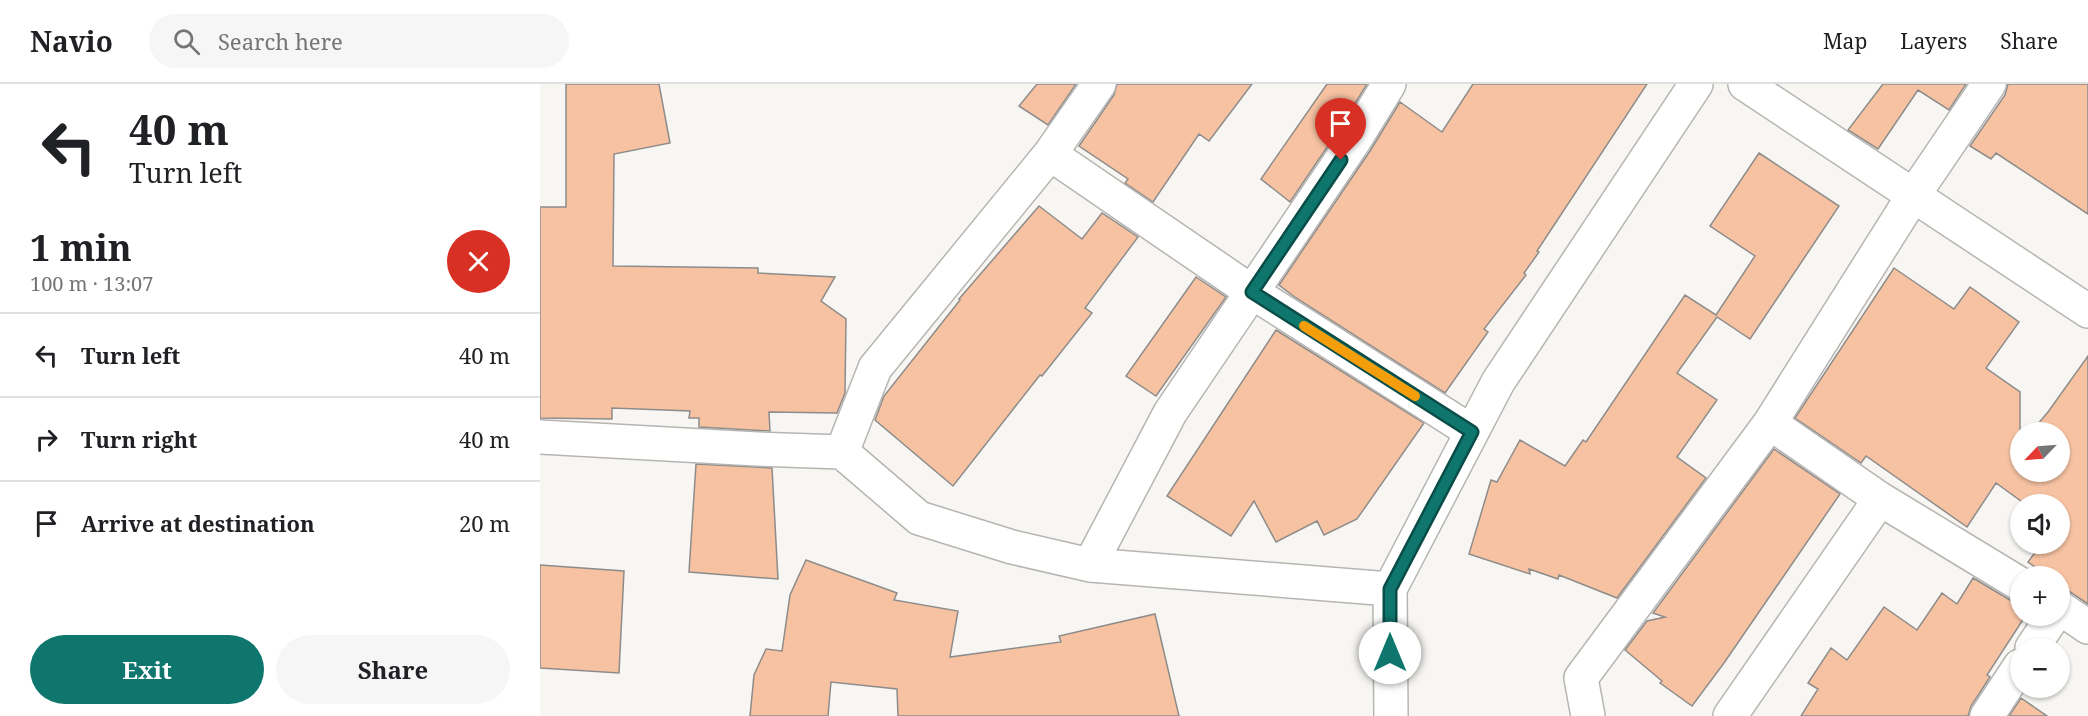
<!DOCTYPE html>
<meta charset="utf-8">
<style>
:root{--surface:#fff;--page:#f6f6f6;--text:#202124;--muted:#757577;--line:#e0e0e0;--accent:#0f766e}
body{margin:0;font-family:"Noto Serif",serif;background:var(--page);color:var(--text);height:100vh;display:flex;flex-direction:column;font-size:22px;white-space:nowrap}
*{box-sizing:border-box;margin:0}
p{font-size:20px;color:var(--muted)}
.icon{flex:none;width:33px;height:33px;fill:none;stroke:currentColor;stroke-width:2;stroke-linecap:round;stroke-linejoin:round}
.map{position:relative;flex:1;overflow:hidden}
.sheet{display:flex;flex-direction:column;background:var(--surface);width:540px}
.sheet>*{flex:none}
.top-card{background:#fff;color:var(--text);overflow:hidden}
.needle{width:39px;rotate:245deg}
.fabs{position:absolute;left:1470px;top:338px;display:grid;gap:12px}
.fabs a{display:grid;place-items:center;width:60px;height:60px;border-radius:50%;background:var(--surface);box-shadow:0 2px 4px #0004;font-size:30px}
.pin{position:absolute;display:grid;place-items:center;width:51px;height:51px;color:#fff;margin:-62px -26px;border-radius:50% 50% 50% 0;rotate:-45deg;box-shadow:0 0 6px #0007}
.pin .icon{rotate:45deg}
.me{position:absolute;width:66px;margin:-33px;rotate:0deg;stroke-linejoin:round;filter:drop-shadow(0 0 4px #0008)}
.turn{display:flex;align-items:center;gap:21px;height:126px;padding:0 30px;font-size:27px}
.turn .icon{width:78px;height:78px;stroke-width:2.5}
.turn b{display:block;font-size:42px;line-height:51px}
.round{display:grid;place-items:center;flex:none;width:63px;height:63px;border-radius:32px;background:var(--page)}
.summary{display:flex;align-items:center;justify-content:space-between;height:102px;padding:0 30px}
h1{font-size:36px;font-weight:700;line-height:45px}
.button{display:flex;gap:12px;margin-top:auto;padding:12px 30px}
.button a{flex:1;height:69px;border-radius:36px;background:var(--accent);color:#fff;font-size:24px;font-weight:700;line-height:69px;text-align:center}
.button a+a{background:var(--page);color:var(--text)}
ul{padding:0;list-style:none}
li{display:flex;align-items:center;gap:18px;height:84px;padding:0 30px;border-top:2px solid var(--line)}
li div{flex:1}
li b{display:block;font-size:22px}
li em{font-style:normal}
header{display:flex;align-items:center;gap:36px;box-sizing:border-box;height:84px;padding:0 30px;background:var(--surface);border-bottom:2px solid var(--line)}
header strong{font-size:28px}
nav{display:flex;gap:33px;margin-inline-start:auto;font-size:21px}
.search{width:420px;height:54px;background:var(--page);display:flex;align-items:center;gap:15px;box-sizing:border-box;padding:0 21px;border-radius:33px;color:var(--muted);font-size:22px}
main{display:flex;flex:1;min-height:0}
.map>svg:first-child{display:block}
</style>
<header>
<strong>Navio</strong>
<div class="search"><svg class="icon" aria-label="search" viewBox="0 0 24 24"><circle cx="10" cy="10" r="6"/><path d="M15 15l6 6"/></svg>Search here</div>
<nav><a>Map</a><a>Layers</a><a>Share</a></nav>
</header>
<main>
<section class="sheet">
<div class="top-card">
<div class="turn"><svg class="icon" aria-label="left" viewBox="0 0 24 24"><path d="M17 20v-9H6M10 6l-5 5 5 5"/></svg><div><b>40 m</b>Turn left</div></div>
</div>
<div class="summary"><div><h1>1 min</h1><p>100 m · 13:07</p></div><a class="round" style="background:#d93025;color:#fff"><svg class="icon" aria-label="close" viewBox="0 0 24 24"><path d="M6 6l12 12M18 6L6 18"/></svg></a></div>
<ul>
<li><svg class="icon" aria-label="left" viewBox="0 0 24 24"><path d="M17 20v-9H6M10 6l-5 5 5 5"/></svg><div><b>Turn left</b></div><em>40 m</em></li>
<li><svg class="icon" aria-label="right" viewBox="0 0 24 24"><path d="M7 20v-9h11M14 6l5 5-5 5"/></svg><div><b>Turn right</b></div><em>40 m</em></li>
<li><svg class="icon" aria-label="arrive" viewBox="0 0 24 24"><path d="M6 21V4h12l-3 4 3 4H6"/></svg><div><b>Arrive at destination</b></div><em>20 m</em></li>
</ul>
<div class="button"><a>Exit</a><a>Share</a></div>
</section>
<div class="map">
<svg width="1548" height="632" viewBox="0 0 1548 632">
<rect width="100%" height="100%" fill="#f7f6f3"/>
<!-- building -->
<path fill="#f6c2a2" stroke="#8e8c8a" stroke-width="1.5" d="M 26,0 L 119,0 L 130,59 L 74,70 L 73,182 L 218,184 L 218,189 L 295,193 L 281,217 L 306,235 L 305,309 L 297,329 L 229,328 L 230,347 L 159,343 L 159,334 L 149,334 L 150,327 L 72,324 L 72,335 L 0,334 L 0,123 L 26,123 Z
M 497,0 L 536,0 L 508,41 L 479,22 Z
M 577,0 L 712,0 L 669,57 L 659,50 L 613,118 L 585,99 L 588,95 L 539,62 L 574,11 Z
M 787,0 L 827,0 L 798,47 L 750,118 L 721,95 Z
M 933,0 L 1107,0 L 997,167 L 999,168 L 984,189 L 986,191 L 944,245 L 948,248 L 905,309 L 756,214 L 739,201 L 830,67 L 860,18 L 902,48 Z
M 1343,0 L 1426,0 L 1409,26 L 1378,6 L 1338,65 L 1308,46 Z
M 1468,0 L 1548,0 L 1548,130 L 1456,69 L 1451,75 L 1430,62 L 1465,11 Z
M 1219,69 L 1299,122 L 1210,255 L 1177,233 L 1137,289 L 1177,316 L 1137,373 L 1166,394 L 1077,514 L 1019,491 L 1018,495 L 989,485 L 990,490 L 929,470 L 951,396 L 957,398 L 980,356 L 1025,382 L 1043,356 L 1046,358 L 1145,211 L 1176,231 L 1215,172 L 1170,142 Z
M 499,122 L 542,155 L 562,129 L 598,153 L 545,224 L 552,229 L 502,292 L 500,291 L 413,402 L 335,336 L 344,312 L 420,216 L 419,215 Z
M 1354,184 L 1414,225 L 1430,203 L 1479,238 L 1446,284 L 1480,308 L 1480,387 L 1520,387 L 1520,348 L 1491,348 L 1508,328 L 1548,272 L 1548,520 L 1520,501 L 1520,492 L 1507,492 L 1488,478 L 1502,459 L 1520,459 L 1520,420 L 1485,420 L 1456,399 L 1427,443 L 1326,372 L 1321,379 L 1255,334 Z
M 656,193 L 686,213 L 616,312 L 586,292 Z
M 736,246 L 884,339 L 817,435 L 784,451 L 777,437 L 736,458 L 714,417 L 691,452 L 627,412 Z
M 1234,365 L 1300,410 L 1184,579 L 1152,622 L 1120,599 L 1122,597 L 1085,566 L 1107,537 L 1125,533 L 1113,529 Z
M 156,380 L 232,384 L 238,495 L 149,488 Z
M 266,476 L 357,509 L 354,516 L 418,527 L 410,573 L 521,558 L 519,552 L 615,530 L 639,632 L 358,632 L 357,605 L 291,598 L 288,632 L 210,632 L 214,591 L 226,565 L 242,567 L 250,511 Z
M 0,481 L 84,487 L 79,589 L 0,584 Z
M 1433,494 L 1470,516 L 1480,520 L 1480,531 L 1486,531 L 1447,591 L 1450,593 L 1431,622 L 1428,632 L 1261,632 L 1278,605 L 1268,599 L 1291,564 L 1307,576 L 1344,523 L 1377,546 L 1402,509 L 1417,520 Z
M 1481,614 L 1507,632 L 1469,632 Z"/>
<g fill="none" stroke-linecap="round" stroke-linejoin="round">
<defs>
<path id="minor" d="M 510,70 L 712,208 L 932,348
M 1230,339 L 1340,415 L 1480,500
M 0,353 L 217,365 L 302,368 L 379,434 L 472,463 L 550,481 L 850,505
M 302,368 L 335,284 L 510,70 L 559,0
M 550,481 L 630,329 L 814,57 L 849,0
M 1520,524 L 1548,543
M 1492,564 L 1514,531
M 851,632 L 850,505 L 958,298 L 1156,0
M 1048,632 L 1041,594 L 1230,339 L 1373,112 L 1449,0
M 1190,632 L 1340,415
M 1447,632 L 1480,582"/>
<path id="tertiary" d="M 1205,0 L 1548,227"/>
</defs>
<!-- minor casing -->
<use href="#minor" stroke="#b6b5b2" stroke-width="36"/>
<!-- tertiary casing -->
<use href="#tertiary" stroke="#b6b5b2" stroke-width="36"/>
<!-- minor -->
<use href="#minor" stroke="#fff" stroke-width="33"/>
<!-- tertiary -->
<use href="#tertiary" stroke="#fff" stroke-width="33"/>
</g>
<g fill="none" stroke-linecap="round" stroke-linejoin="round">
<defs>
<path id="route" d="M 801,76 L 712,208 L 932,348 L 850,505 L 850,569"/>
</defs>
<!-- route casing -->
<use href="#route" stroke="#0a4d48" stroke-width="15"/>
<!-- route -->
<use href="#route" stroke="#0f766e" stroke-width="10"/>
<!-- slow -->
<path stroke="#f59e0b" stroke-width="10" d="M 764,242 L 875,312"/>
</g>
</svg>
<div class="fabs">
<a><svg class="needle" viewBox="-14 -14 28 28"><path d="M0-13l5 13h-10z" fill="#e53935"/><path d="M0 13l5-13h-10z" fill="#757577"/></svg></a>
<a><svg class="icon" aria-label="sound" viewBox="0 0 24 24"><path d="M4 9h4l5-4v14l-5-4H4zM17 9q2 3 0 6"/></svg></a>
<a>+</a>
<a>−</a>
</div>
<div class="pin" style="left:801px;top:76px;background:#d93025"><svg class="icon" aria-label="arrive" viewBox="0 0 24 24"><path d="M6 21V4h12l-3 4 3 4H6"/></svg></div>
<svg class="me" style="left:850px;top:569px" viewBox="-20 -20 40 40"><circle r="19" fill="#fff"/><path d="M0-13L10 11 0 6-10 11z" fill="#0f766e"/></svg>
</div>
</main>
